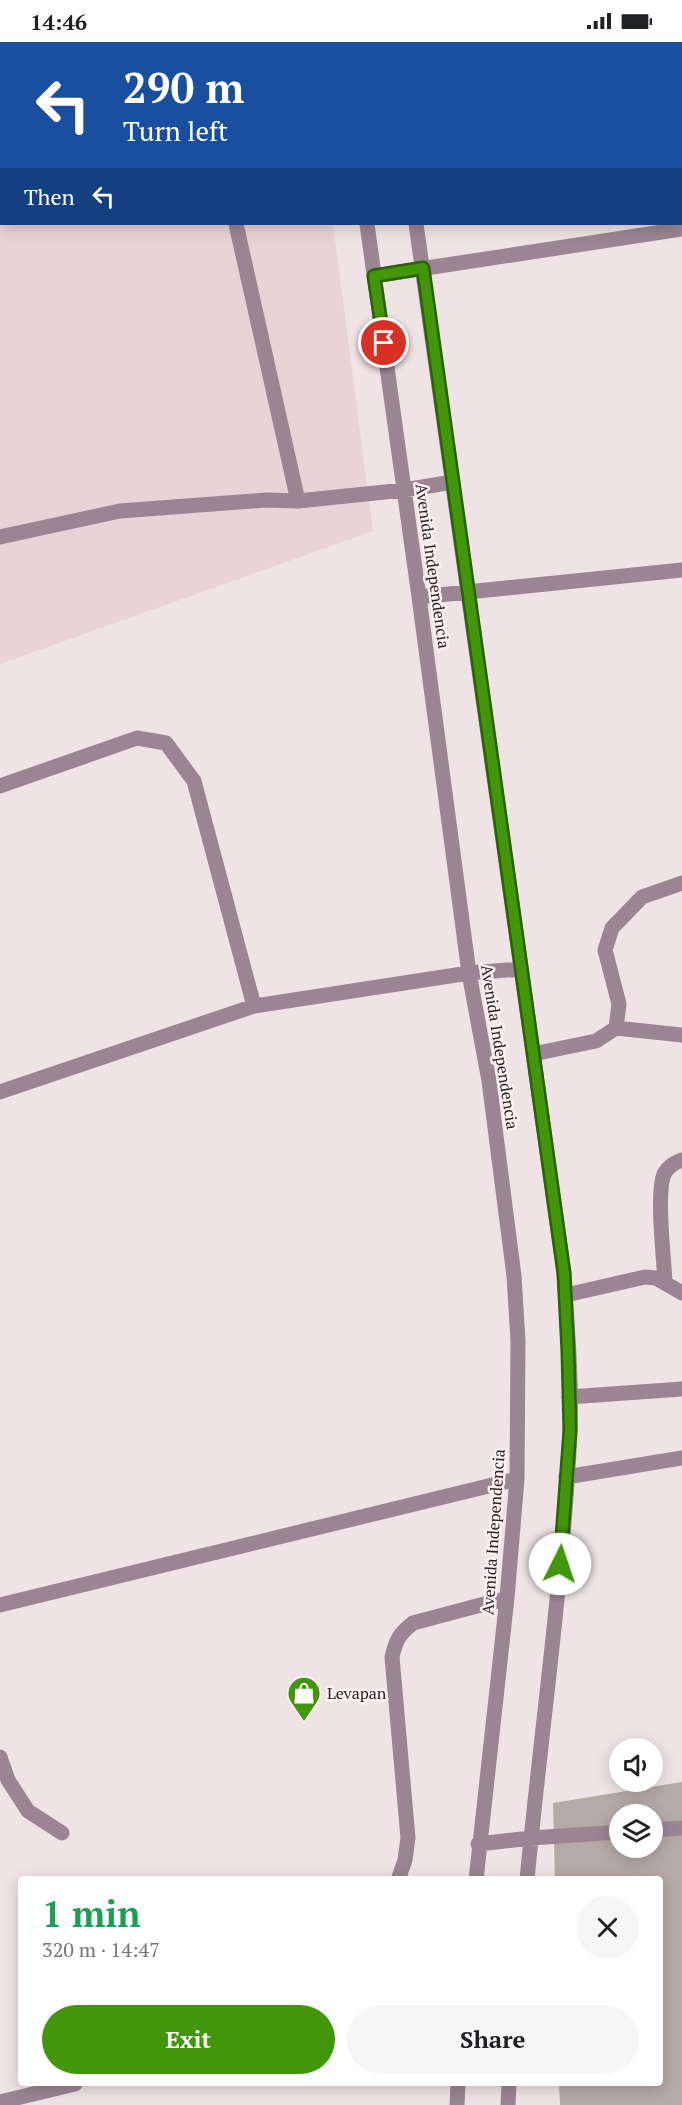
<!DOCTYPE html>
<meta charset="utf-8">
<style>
:root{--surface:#fff;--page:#f6f6f6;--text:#202124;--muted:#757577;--accent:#419609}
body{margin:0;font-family:"PT Serif",serif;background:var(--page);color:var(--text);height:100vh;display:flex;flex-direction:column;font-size:22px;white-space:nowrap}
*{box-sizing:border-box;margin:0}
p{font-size:20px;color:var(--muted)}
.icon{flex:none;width:33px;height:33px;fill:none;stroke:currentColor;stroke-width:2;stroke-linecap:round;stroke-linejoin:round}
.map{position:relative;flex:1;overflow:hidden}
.side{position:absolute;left:18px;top:1834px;width:645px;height:210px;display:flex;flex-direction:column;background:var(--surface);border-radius:6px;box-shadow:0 3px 15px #0003}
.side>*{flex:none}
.guide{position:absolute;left:0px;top:0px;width:682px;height:183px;box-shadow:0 3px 15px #0003;background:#1a4fa0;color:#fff;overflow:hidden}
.buttons{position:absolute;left:609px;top:1696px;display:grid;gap:12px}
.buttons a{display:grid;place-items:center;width:54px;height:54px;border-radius:50%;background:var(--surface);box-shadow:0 3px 15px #0003;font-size:30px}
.pin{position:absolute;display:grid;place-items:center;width:51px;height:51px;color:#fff;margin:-26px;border:3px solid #fff;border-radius:50%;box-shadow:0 2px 6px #0007}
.me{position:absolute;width:66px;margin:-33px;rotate:4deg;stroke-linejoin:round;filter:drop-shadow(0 0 4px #0008)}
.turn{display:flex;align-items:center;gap:21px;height:126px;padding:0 24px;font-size:27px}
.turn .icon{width:78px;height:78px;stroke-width:2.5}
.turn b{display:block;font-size:42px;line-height:51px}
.then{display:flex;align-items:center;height:57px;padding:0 24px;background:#0003;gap:12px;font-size:22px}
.round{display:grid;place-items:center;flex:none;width:63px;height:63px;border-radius:32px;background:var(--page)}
.overview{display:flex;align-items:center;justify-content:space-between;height:102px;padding:0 24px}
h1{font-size:36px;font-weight:700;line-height:45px;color:#1e9e55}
.action{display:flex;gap:12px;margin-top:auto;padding:12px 24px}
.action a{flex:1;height:69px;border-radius:36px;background:var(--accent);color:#fff;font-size:24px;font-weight:700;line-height:69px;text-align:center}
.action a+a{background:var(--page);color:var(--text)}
.status{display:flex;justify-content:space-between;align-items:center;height:42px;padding:0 30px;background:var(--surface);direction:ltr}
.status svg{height:16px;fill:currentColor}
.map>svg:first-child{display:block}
</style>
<div class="status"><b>14:46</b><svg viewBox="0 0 49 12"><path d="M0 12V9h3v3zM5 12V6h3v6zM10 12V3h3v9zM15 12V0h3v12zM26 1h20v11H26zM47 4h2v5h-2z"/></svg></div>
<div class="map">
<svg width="682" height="2063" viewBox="0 0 682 2063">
<rect width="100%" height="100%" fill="#f0e3e5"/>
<!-- built -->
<path fill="#e9d3d7" d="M 0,0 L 310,0 L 310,1 L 2,2 L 2,182 L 333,182 L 373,489 L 0,622 Z"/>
<!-- building -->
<path fill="#b6aaa7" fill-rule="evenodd" d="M 682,1740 L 682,2063 L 560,2063 L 559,2042 L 660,2042 L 660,1838 L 555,1838 L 553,1761 ZM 620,1773 L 652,1773 L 652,1806 L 620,1806 Z"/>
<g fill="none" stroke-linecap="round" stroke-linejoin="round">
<!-- minor -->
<path stroke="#9b8592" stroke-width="15" d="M 341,0 L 341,2
M 389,0 L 389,2
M 0,90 L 2,90
M 681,118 L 682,117
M 236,182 L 298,459
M 367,182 L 419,555 L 469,931 L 489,1039 L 514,1234 L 518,1299 L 517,1437 L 507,1556 L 476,1838
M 416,182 L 564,1231 C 567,1283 572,1337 570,1390 C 563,1539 541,1688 527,1838
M 374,234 L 682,187
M 0,495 L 120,469 L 266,458 L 298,459 L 404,448 L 453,440
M 419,555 L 682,528
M 0,744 L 137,696 L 166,701 L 194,739 L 254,964
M 616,986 L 682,993
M 533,1012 L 596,999 L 616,986 L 619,962 L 605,908 L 612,886 L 642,855 L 682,841
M 0,1050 L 254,964 L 469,931 L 521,927
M 665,1240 C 664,1216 656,1152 664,1132 C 668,1125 675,1120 682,1118
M 566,1253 L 645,1235 L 656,1236 L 682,1251
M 569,1355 L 682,1347
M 566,1435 L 682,1416
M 0,1563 L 517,1437
M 0,1715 L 8,1738 L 28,1769 L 62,1791
M 652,1788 L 682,1786
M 478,1802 L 531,1796 L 620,1790
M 398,1838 L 405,1818 L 408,1796 L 392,1615 C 396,1598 399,1592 413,1581 L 507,1556
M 0,2060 L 75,2042
M 457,2063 L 458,2042
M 508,2063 L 509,2042"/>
</g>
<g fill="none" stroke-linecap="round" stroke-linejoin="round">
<defs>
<path id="route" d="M 384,301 L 374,234 L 423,226 L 564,1231 L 568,1310 L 570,1388 L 560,1522"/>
</defs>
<!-- route casing -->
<use href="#route" stroke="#2a6206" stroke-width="15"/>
<!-- route -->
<use href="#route" stroke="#419609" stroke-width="10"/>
</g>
<!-- icons -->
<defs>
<symbol id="shop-pin" viewBox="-11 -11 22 30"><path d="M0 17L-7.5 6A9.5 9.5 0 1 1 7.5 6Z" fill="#419609" stroke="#fdf0f2"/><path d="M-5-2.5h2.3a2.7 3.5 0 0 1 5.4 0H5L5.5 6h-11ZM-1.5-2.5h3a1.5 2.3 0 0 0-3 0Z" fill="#fff"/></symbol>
</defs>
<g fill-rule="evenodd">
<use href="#shop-pin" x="285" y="1632" width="38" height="52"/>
</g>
<g text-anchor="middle" stroke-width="5" stroke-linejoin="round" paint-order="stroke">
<!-- street labels -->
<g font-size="16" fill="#272223" stroke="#fdf0f2">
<text transform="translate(433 524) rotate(82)" y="6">Avenida Independencia</text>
<text transform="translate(500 1005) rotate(81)" y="6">Avenida Independencia</text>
<text transform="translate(493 1490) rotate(-86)" y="6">Avenida Independencia</text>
</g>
<!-- poi labels -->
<g font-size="16" fill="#272223" stroke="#fdf0f2" text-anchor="start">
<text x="327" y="1657">Levapan</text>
</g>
</g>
</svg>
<div class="buttons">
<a><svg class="icon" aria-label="sound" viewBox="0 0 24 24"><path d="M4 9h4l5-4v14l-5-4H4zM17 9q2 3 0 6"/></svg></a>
<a><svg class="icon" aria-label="layers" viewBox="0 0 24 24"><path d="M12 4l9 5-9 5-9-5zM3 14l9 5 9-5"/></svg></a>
</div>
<div class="pin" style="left:384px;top:301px;background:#d93025"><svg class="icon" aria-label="arrive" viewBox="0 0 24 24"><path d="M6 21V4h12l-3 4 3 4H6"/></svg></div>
<svg class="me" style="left:560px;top:1522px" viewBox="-20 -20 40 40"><circle r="19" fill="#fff"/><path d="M0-13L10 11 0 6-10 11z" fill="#419609"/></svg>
<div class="guide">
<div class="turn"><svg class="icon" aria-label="left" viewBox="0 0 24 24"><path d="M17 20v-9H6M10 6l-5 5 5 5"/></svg><div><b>290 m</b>Turn left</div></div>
<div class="then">Then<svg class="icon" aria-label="left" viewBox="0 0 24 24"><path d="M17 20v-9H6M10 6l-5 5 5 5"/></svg></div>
</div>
<section class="side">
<div class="overview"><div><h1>1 min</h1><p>320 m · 14:47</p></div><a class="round"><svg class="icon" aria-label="close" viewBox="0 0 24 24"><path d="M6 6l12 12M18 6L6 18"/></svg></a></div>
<div class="action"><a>Exit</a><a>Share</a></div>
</section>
</div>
